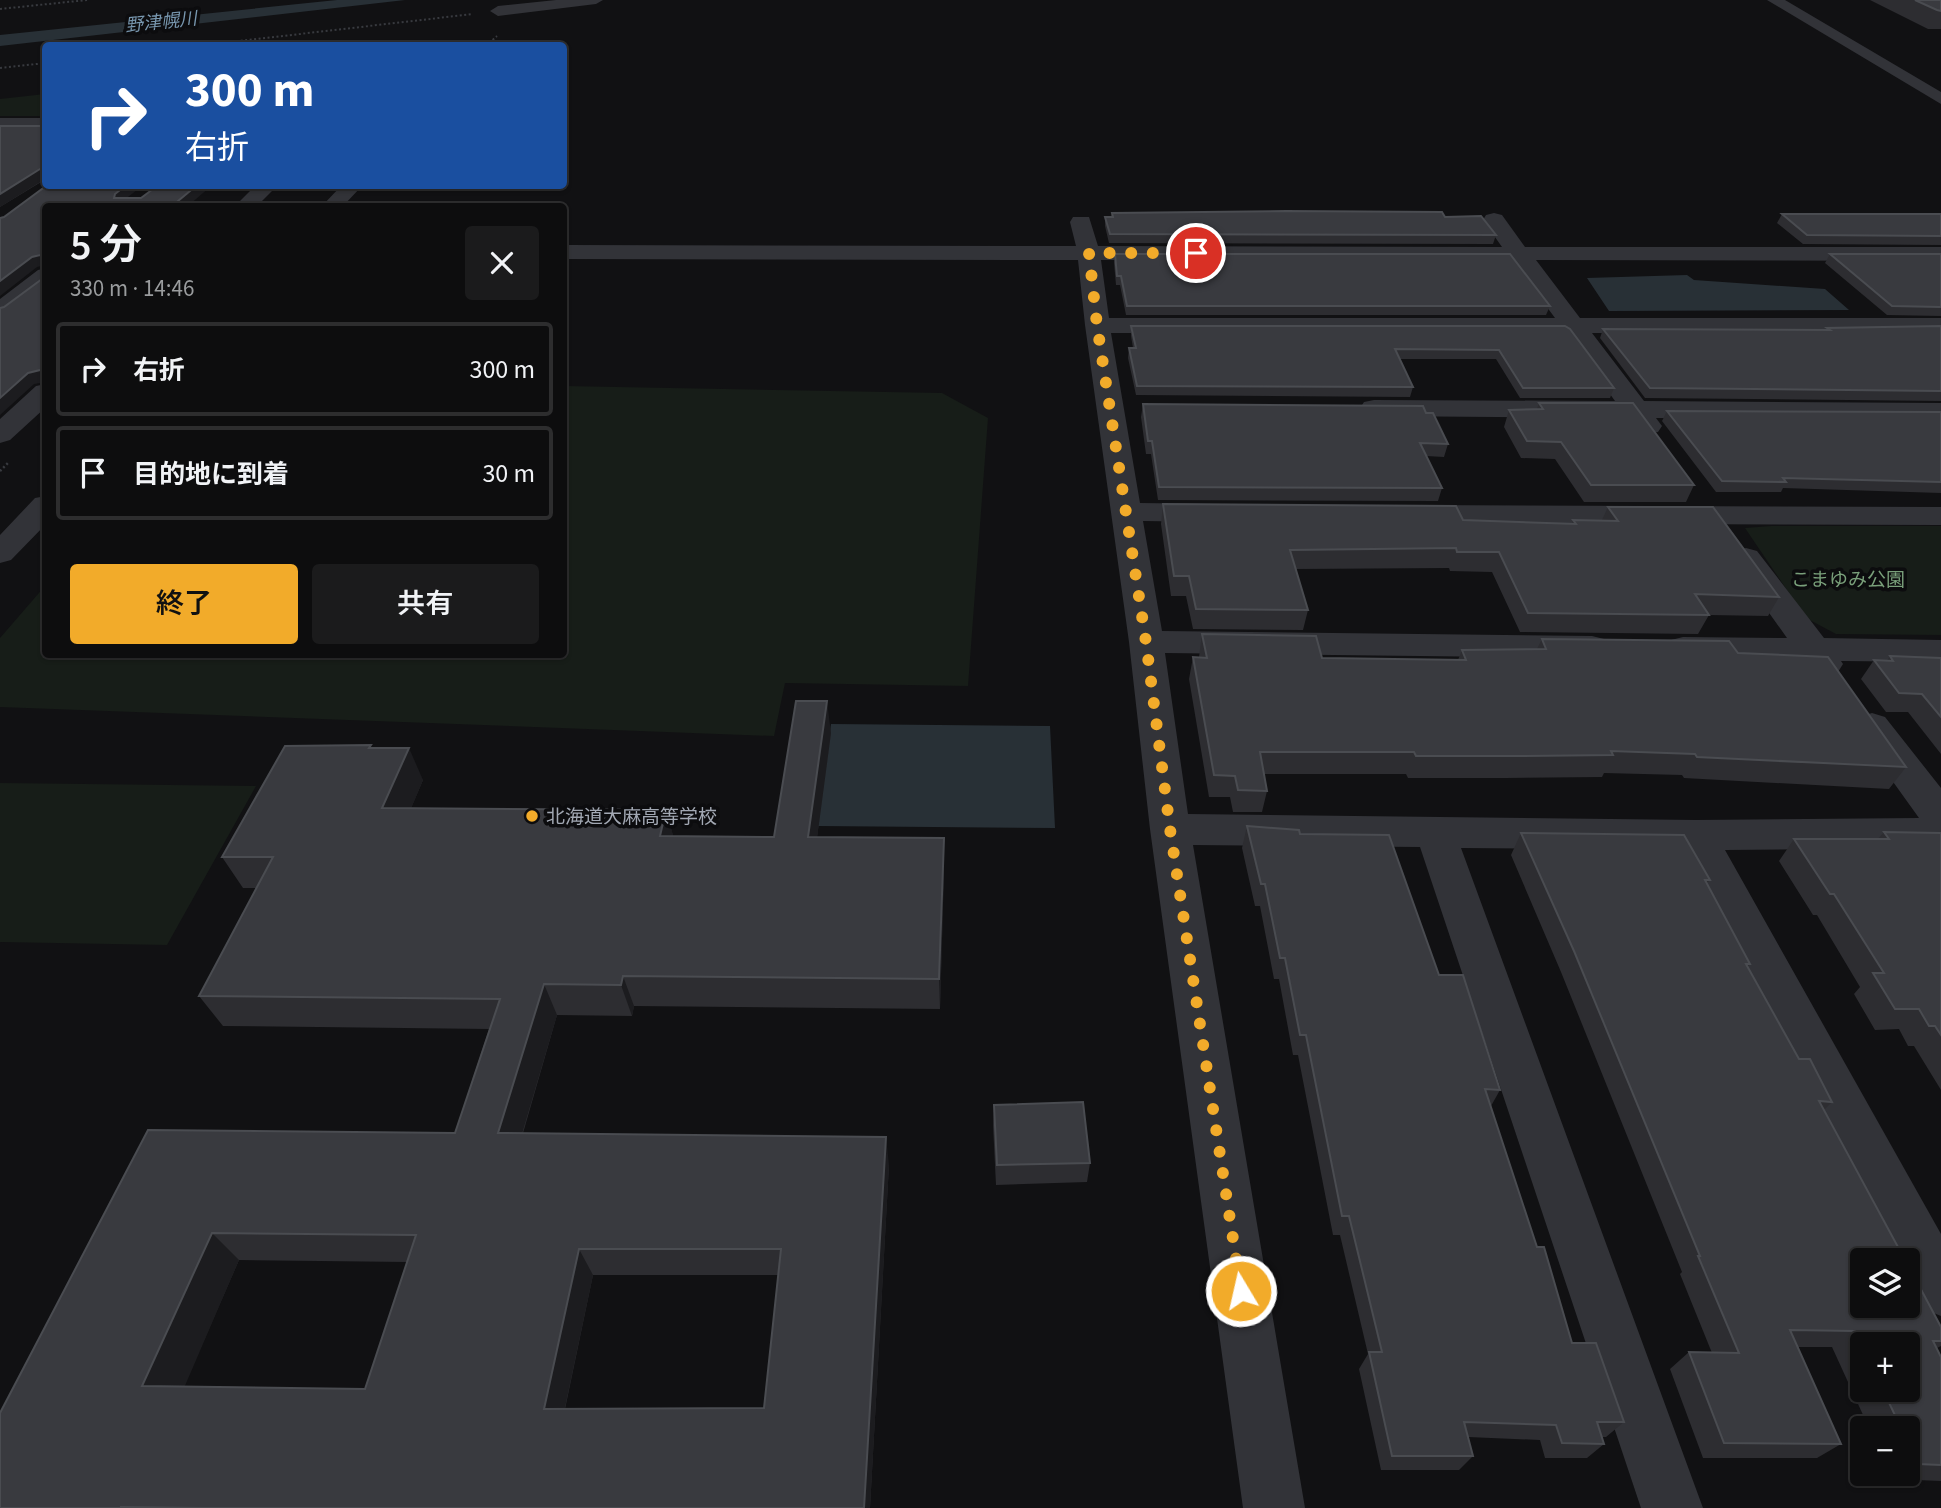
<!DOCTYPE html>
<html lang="ja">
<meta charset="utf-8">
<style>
:root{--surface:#0d0d0e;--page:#1b1b1c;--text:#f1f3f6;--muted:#9a9c9e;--line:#2d2d2e;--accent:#f2ab2a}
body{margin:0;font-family:"Source Sans 3","Noto Sans JP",sans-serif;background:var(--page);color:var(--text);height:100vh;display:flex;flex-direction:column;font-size:26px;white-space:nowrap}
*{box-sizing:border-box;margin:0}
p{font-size:23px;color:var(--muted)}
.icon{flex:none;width:38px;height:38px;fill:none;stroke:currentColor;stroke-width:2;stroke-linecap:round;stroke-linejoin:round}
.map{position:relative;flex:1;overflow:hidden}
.sheet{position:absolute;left:42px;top:203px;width:525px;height:455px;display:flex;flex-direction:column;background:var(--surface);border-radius:7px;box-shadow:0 2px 5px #0004,0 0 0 2px var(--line)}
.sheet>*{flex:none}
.guide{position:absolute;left:42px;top:42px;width:525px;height:147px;border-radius:7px;box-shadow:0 2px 5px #0004,0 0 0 2px var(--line);background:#1a4fa0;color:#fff;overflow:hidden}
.buttons{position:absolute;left:1850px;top:1248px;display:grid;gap:14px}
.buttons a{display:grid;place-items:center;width:70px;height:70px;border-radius:7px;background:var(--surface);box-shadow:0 2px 5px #0004,0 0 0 2px var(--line);font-size:35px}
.pin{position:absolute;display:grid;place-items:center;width:60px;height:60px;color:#fff;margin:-30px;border:4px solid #fff;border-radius:50%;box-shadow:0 2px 7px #0007}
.me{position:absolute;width:77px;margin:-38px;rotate:351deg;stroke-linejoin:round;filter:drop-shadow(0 0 5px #0008)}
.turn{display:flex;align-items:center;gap:24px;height:147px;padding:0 28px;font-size:32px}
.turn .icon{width:91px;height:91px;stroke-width:2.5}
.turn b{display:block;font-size:49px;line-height:60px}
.round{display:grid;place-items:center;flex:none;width:74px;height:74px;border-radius:7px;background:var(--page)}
.headline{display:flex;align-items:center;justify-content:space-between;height:119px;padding:0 28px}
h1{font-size:42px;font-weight:600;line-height:52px}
.cta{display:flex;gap:14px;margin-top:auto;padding:14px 28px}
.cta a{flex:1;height:80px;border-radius:7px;background:var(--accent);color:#111;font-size:28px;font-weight:600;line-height:80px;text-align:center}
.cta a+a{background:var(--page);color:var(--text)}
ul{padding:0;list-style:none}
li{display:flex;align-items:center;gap:21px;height:94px;margin:0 14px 10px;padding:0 14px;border:4px solid var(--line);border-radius:7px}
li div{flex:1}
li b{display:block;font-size:26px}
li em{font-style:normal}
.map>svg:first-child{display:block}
</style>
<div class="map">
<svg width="1941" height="1508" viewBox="0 0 1941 1508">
<rect width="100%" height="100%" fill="#111113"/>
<!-- green -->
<path fill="#171d18" d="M 45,94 L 45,116 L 0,116 L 0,99 Z
M 564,386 L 942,393 L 988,418 L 968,686 L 785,683 L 774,736 L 0,707 L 0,638 L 45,586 L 46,654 L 564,654 Z
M 1771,526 L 1941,526 L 1941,635 L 1836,634 L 1806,618 L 1745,528 Z
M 0,783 L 256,786 L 167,945 L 0,942 Z"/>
<!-- water -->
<path fill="#283036" d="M 337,0 L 405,0 L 0,46 L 0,35 Z
M 1687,275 L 1694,280 L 1825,289 L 1849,310 L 1609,311 L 1587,278 Z
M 831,724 L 1050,726 L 1055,828 L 818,826 Z"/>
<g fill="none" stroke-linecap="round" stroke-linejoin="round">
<!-- path-far1 -->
<path stroke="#383a3f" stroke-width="2" stroke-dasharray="2 2.5" stroke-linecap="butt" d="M 0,9 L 87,0
M 196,46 L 473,14
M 486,46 L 497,36
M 0,68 L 46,63"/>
<!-- path -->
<path stroke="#383a3f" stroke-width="2.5" stroke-dasharray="2 2.5" stroke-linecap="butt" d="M 0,471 L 9,462"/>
<!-- minor -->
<path fill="#323338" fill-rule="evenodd" d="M 556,0 L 603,0 L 596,4 L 498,16 L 490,11 L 498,6 Z
M 1767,0 L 1785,0 L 1941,92 L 1941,104 Z
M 0,118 L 46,118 L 46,130 L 0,130 Z
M 255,186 L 277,186 L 257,206 L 235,206 Z
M 341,186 L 362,186 L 343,206 L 322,206 Z
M 1494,213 L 1502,215 L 1525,247 L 1941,247 L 1941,261 L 1536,260 L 1580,318 L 1941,318 L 1941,334 L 1592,333 L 1644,401 L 1941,403 L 1941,419 L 1656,418 L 1662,426 L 1658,432 C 1641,436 1637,430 1628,418 L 1374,416 L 1364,414 L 1360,408 L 1364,402 L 1374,400 L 1615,401 L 1566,333 L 1111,333 L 1140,503 L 1214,504 L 1225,506 L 1229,513 L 1225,520 L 1214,522 L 1143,521 L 1162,631 L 1592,636 L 1604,639 L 1610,647 L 1604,655 L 1592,658 L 1165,653 L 1188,814 L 1696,820 L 1919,818 L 1853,726 L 1859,717 L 1872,713 L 1885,717 L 1941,788 L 1941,848 L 1725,850 L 1941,1234 L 1941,1316 L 1921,1308 L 1908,1281 L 1908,1260 L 1897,1260 L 1683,850 L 1461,848 L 1703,1508 L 1641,1508 L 1420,847 L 1193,845 L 1305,1508 L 1243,1508 L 1150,829 L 1129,642 L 1085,325 L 1078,260 L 564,259 L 564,245 L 1076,246 L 1070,222 L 1073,217 L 1089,217 L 1098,246 L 1502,247 L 1483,220 L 1486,215 ZM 1101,260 L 1512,260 L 1555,318 L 1109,318 Z
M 46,268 L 46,287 L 9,316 L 0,318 L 0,299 L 38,270 Z
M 46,384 L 46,407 L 10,440 L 0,443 L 0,419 L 36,386 Z
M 46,496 L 46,524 L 11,560 L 0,563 L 0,535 L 35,498 Z
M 1408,505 L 1941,507 L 1941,525 L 1408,523 L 1397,521 L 1393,514 L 1397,507 Z
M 1746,548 L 1757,551 L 1824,638 L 1941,640 L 1941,662 L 1841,661 L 1843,664 L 1838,672 C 1821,677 1814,674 1804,661 L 1683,659 L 1671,656 L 1665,648 L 1671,640 L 1683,637 L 1787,638 L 1730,558 L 1735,551 Z"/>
</g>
<!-- wall -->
<path fill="#2d2d31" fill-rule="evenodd" d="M 1870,0 L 1941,0 L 1941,29 L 1928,29 Z
M 0,126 L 46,126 L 46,179 L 0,207 Z
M 1112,213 L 1445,217 L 1496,235 L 1493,244 L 1109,243 L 1105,226 L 1105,217 L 1111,217 Z
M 1782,214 L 1941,214 L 1941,245 L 1803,244 L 1777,223 Z
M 1115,254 L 1550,306 L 1546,315 L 1126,315 L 1120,285 L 1116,285 L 1114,263 Z
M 1830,254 L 1941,254 L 1941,316 L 1887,315 L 1825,263 Z
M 1131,326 L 1565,326 L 1614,388 L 1610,398 L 1520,398 L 1496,359 L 1400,359 L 1413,387 L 1410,397 L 1136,395 L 1128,358 L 1129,348 L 1133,348 L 1131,336 Z
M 1941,326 L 1941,401 L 1645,398 L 1600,338 L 1603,329 L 1826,330 L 1827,328 Z
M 1539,403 L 1694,485 L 1686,502 L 1584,502 L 1555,459 L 1521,458 L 1504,427 L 1509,410 L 1537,409 Z
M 1143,404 L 1426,413 L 1448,444 L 1444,457 L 1426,456 L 1442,488 L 1438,501 L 1158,500 L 1151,454 L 1146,454 L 1141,417 Z
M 1667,411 L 1941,412 L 1941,493 L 1783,488 L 1781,492 L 1716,492 L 1662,421 Z
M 1163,504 L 1463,520 L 1572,524 L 1573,520 L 1602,520 L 1608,507 L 1779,597 L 1768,616 L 1709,615 L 1698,634 L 1520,632 L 1492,572 L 1450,571 L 1449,568 L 1296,569 L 1308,610 L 1303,630 L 1193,629 L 1186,596 L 1171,596 L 1161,524 Z
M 1202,634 L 1322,658 L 1458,660 L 1462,650 L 1537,649 L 1542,639 L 1738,653 L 1906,767 L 1889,789 L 1684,778 L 1682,775 L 1604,773 L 1602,777 L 1505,778 L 1408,778 L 1406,774 L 1264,774 L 1267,791 L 1262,812 L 1233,812 L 1230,797 L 1209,797 L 1189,679 L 1193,657 L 1199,657 Z
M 1890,656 L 1941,658 L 1941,754 L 1908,712 L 1886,712 L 1861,679 L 1874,660 L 1887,661 Z
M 831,733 L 817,837 L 944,870 L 940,1009 L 634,1006 L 632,1016 L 557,1015 L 523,1133 L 889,1165 L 870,1508 L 0,1508 L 148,1130 L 455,1133 L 489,1029 L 223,1026 L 199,996 L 256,888 L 243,888 L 222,857 L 372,748 L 423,780 L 411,808 L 666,810 L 673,836 L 774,837 ZM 239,1260 L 408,1262 L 365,1389 L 184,1386 ZM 593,1275 L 778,1275 L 764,1408 L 565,1409 Z
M 1247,826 L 1300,834 L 1439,975 L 1500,1090 L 1491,1106 L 1537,1247 L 1572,1343 L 1624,1422 L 1606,1437 L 1602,1437 L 1604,1444 L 1587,1458 L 1545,1458 L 1540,1440 L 1468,1437 L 1473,1456 L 1459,1470 L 1381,1470 L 1359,1369 L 1368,1354 L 1340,1235 L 1333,1235 L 1298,1055 L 1293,1055 L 1279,979 L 1274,979 L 1260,906 L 1255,906 L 1242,848 Z
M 1884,832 L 1941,833 L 1941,1090 L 1914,1046 L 1908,1046 L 1899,1029 L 1875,1030 L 1854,994 L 1860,987 L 1817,915 L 1813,915 L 1779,861 L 1794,839 L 1878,839 Z
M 1521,833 L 1710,880 L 1707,883 L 1750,964 L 1747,967 L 1799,1059 L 1832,1102 L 1824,1110 L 1941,1327 L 1941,1346 L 1937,1348 L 1941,1357 L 1941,1481 L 1892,1479 L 1890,1474 L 1908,1474 L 1908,1428 L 1869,1428 L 1832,1347 L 1797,1347 L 1841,1444 L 1817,1458 L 1703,1458 L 1670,1369 L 1689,1352 L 1712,1353 L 1680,1274 L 1682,1272 L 1561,972 L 1511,855 ZM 1862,1344 L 1908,1390 L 1862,1390 Z
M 994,1105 L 1090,1163 L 1087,1182 L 996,1185 L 993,1125 Z"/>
<!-- shaded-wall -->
<path fill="#1c1c1f" d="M 40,169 L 45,179 L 0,207 L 0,194 Z
M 125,186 L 142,186 L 119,204 L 114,198 L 115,194 Z
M 196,186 L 211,186 L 188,206 L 172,206 Z
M 40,255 L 45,265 L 37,267 L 0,296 L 0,281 L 32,257 Z
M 46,365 L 46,382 L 34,384 L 0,415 L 0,398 L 28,373 Z
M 827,701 L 831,733 L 813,869 L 808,837 Z
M 409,748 L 423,780 L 398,840 L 382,808 Z
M 666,810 L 675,842 L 660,836 Z
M 944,838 L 944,870 L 940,1009 L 939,979 Z
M 623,976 L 634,1006 L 632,1016 L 621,985 Z
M 544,984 L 557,1015 L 514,1161 L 498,1133 Z
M 886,1137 L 889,1165 L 870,1508 L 864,1508 Z
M 212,1233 L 239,1260 L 175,1409 L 142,1386 Z
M 579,1249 L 593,1275 L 560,1431 L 544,1409 Z"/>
<!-- building -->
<path fill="#393a3f" stroke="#4a4c51" stroke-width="2" fill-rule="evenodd" d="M 1915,0 L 1941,0 L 1941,11 L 1937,10 Z
M 0,126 L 46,126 L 46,174 L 44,174 L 43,170 L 40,169 L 0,194 Z
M 46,186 L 125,186 L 115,194 L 114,198 L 141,198 L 157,186 L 196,186 L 172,206 L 46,206 L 46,365 L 40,370 L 28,373 L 0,398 L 0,308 L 4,307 L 42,279 L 43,258 L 40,255 L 32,257 L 0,281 L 0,218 L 4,217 Z
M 1286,211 L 1442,212 L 1445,217 L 1481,216 L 1496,235 L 1110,234 L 1105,217 L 1113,217 L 1112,213 Z
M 1782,214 L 1941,214 L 1941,236 L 1807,235 Z
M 1115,254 L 1510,254 L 1550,306 L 1127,306 L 1121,276 L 1117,276 Z
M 1830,254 L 1941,254 L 1941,307 L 1892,306 Z
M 1131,326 L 1565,326 L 1570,329 L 1614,388 L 1523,388 L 1499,350 L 1395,349 L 1413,387 L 1137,386 L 1129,348 L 1136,348 Z
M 1941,326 L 1941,391 L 1650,388 L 1603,329 L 1830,330 L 1827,328 Z
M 1539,403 L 1633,403 L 1694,485 L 1591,485 L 1561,442 L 1527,441 L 1509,410 L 1543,409 Z
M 1143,404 L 1423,406 L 1426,413 L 1433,413 L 1448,444 L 1420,443 L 1442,488 L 1159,487 L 1152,441 L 1148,441 Z
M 1667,411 L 1941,412 L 1941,482 L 1783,478 L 1786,482 L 1722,481 Z
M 1163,504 L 1456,506 L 1463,520 L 1576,524 L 1573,520 L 1618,521 L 1608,507 L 1713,507 L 1779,597 L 1695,594 L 1709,615 L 1528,613 L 1499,552 L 1457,552 L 1456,548 L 1290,550 L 1308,610 L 1196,609 L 1189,576 L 1174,576 Z
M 1202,634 L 1316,636 L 1322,658 L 1466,660 L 1462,650 L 1546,649 L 1542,639 L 1729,641 L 1738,653 L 1828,657 L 1906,767 L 1697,757 L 1695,754 L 1611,751 L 1613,755 L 1515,756 L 1416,756 L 1414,752 L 1260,752 L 1267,791 L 1238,790 L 1235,776 L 1214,775 L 1193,657 L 1207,658 Z
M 1890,656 L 1941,658 L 1941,717 L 1922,694 L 1899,693 L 1874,660 L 1893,661 Z
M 796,701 L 827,701 L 808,837 L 944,838 L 939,979 L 623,976 L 621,985 L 544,984 L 498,1133 L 886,1137 L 864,1508 L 205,1508 L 121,1507 L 121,1508 L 0,1508 L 0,1413 L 148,1130 L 455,1133 L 500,999 L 199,996 L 273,857 L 222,857 L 285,746 L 371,745 L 369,748 L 409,748 L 382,808 L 666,810 L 660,836 L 774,837 ZM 212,1233 L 416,1235 L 365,1389 L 142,1386 ZM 579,1249 L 781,1249 L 764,1408 L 544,1409 Z
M 1247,826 L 1299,830 L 1300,834 L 1389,835 L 1439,975 L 1463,975 L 1500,1090 L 1485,1089 L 1537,1247 L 1544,1247 L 1572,1343 L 1596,1343 L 1624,1422 L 1597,1422 L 1604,1444 L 1562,1443 L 1556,1425 L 1464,1422 L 1473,1456 L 1392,1456 L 1369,1352 L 1382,1352 L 1349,1216 L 1342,1216 L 1306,1035 L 1300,1035 L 1285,958 L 1280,958 L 1265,884 L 1261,884 Z
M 1884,832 L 1941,833 L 1941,1035 L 1935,1026 L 1929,1026 L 1919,1009 L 1895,1009 L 1873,973 L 1884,973 L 1834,894 L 1830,894 L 1794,839 L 1889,839 Z
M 1521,833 L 1684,835 L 1710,880 L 1705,880 L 1750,964 L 1746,964 L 1799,1059 L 1810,1059 L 1832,1102 L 1819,1101 L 1905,1260 L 1862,1260 L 1862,1306 L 1908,1306 L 1908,1265 L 1941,1327 L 1941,1341 L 1933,1341 L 1941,1357 L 1941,1465 L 1918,1464 L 1908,1441 L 1908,1428 L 1901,1428 L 1883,1390 L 1908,1390 L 1908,1344 L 1862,1345 L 1855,1331 L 1790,1330 L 1841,1444 L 1724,1443 L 1689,1352 L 1739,1353 L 1698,1256 L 1700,1256 L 1574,951 Z
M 1083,1102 L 1090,1163 L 997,1165 L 994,1105 Z"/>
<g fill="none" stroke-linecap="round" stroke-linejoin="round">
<!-- route -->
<path stroke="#f2ab2a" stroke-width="12" stroke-dasharray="0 21.6" d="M 1196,253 L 1089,253 L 1097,325 L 1146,642 L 1170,829 L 1241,1291"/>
</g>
<!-- markers -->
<circle fill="#f2ab2a" stroke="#0c0c0e" stroke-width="2.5" cx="532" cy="816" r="7"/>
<g text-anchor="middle" stroke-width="7" stroke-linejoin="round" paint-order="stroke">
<!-- far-water labels -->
<g font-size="18" font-style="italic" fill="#7897af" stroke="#0c0c0e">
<text transform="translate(161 22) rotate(-6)" y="6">野津幌川</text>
</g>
<!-- park labels -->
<g font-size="19" fill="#799f7a" stroke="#0c0c0e">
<text x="1848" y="586">こまゆみ公園</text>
</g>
<!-- poi labels -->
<g font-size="19" fill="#a2a8b3" stroke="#0c0c0e" text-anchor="start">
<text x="546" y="823">北海道大麻高等学校</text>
</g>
</g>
</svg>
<div class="buttons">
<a><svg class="icon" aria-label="layers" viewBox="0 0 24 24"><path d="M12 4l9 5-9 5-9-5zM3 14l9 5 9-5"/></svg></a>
<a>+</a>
<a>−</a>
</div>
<div class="pin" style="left:1196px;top:253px;background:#d93025"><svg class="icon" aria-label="arrive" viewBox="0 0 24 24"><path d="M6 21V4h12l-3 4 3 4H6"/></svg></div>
<svg class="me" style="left:1241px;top:1291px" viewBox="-20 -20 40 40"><circle r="17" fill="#f2ab2a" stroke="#fff" stroke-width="3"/><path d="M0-11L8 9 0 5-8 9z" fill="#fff"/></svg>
<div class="guide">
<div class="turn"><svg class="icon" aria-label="right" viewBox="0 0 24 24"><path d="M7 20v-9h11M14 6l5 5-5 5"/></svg><div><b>300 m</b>右折</div></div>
</div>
<section class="sheet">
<div class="headline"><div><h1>5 分</h1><p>330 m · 14:46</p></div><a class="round"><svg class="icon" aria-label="close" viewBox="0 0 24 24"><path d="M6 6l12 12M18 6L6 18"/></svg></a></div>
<ul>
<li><svg class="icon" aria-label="right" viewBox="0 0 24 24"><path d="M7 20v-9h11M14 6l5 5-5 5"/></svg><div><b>右折</b></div><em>300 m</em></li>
<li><svg class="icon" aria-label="arrive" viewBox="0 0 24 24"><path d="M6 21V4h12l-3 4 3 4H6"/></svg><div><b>目的地に到着</b></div><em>30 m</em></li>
</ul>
<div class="cta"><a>終了</a><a>共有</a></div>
</section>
</div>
